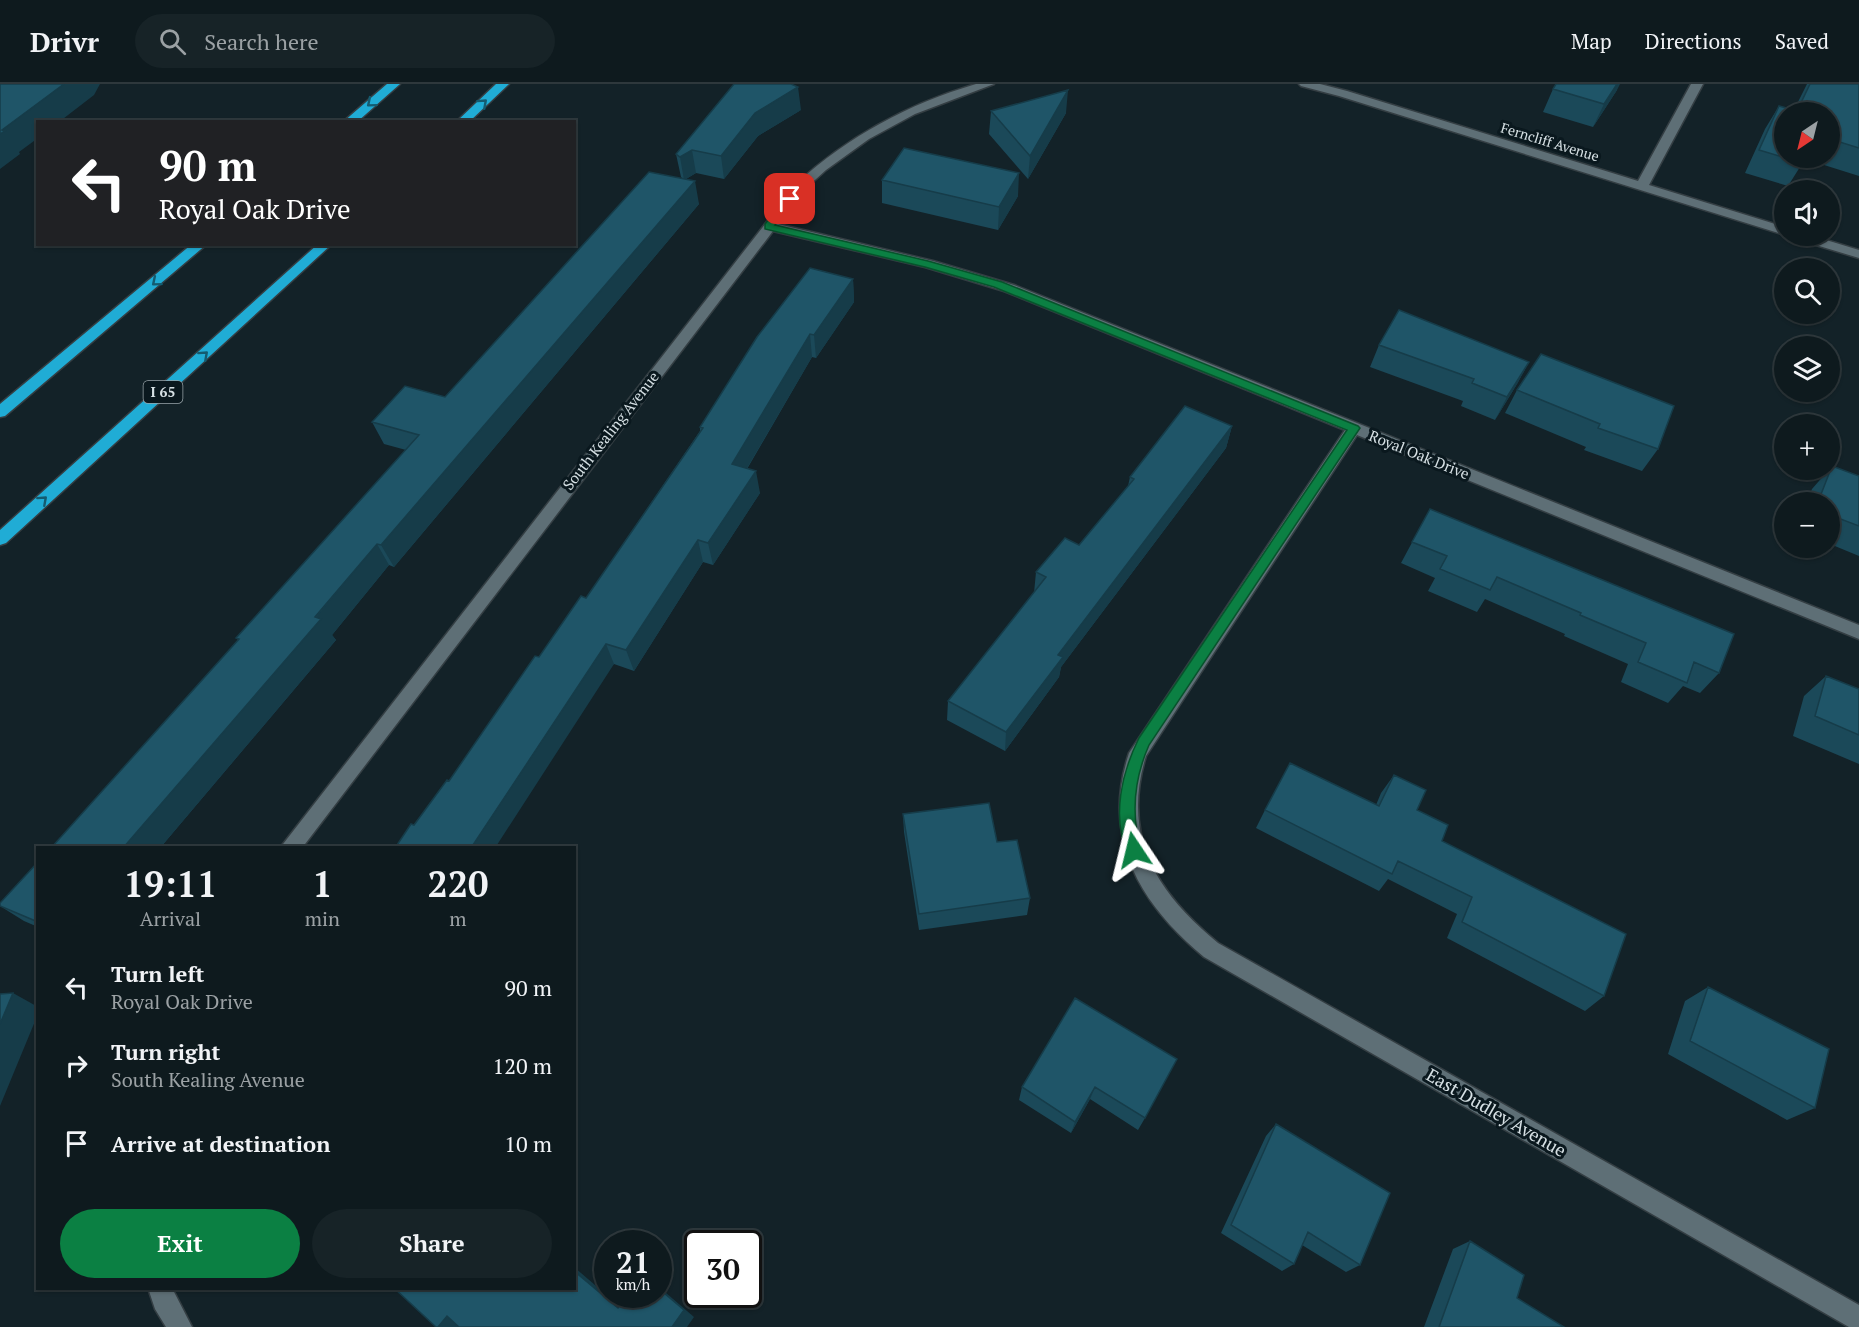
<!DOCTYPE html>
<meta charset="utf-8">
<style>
:root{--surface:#0e1a1e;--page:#172327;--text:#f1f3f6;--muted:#9ba1a4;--line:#2e383c;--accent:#0b8043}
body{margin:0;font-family:"PT Serif",serif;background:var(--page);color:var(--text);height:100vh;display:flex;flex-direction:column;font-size:22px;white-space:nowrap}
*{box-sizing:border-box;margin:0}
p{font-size:20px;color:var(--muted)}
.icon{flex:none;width:33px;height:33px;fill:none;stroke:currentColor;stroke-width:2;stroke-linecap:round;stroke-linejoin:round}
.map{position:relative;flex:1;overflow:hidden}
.details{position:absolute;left:36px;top:762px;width:540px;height:444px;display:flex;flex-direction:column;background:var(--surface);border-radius:0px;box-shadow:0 2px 4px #0004,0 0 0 2px var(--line)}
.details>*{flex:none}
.hud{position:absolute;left:36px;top:36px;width:540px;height:126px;border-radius:0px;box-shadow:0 2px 4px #0004,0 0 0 2px var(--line);background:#202124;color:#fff;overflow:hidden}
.needle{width:39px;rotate:215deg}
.controls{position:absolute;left:1774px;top:18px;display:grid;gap:12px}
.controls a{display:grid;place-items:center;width:66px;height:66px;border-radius:50%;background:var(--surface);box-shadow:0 2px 4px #0004,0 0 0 2px var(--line);font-size:30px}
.speed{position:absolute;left:594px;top:1146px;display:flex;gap:12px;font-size:30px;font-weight:700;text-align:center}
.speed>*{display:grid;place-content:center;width:78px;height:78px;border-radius:50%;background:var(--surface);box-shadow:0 2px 4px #0004,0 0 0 2px var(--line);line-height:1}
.speed small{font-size:15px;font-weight:400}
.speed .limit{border:3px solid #111;border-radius:9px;background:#fff;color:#111}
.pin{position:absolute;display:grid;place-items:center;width:51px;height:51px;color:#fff;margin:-26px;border-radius:12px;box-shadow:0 3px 9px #0006}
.me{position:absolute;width:66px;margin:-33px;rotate:350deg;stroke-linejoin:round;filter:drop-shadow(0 0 4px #0008)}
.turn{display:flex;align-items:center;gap:21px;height:126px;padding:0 24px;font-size:27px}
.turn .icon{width:78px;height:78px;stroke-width:2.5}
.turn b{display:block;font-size:42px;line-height:51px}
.eta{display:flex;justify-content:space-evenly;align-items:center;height:102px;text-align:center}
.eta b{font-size:36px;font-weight:600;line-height:42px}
.button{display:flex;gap:12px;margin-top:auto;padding:12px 24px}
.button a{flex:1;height:69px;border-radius:36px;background:var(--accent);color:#fff;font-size:24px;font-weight:600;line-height:69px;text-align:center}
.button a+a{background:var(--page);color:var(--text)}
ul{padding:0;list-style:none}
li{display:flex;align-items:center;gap:18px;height:78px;padding:0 24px}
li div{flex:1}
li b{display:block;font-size:22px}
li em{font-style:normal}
header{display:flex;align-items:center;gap:36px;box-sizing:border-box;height:84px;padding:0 30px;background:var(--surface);border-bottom:2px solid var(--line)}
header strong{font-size:28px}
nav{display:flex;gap:33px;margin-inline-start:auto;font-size:21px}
.search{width:420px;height:54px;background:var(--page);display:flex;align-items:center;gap:15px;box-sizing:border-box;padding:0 21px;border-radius:33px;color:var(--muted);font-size:22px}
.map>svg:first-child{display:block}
</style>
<header>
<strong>Drivr</strong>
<div class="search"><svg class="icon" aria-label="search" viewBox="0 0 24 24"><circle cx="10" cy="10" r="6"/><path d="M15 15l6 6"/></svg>Search here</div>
<nav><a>Map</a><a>Directions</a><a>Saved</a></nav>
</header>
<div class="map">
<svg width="1859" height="1243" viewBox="0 0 1859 1243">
<rect width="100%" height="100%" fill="#132228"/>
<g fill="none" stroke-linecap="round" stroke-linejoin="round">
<defs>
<path id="minor" d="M 976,0 L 994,0 L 915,30 L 869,55 L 826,86 L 805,105 L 778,140 L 933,177 L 1014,201 L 1859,541 L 1859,555 L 1357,351 L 1146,672 C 1121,753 1157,809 1218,859 L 1859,1221 L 1859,1243 L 1849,1243 L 1204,873 C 1139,819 1101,754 1129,669 L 1345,346 L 1004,207 L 925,183 L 773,147 L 302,764 L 280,764 L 797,99 C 849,52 908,20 976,0 Z
M 1299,0 L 1320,0 L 1347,7 L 1638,97 L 1691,0 L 1703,0 L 1649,101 L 1785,143 L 1785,151 L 1339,12 L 1301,2 Z
M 1794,152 L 1813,152 L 1859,166 L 1859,174 L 1796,155 Z
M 148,1204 L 172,1204 L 192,1243 L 166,1243 L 155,1225 Z"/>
<path id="highway" d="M 387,0 L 400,0 L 357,38 L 343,38 Z
M 496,0 L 509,0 L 469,38 L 456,38 Z
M 192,160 L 207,160 L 5,332 L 0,333 L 0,320 Z
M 318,160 L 332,160 L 6,459 L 0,461 L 0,446 Z"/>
</defs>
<!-- minor casing -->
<use href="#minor" stroke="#343e43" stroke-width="3"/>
<!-- highway casing -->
<use href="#highway" stroke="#343e43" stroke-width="3"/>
<!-- minor -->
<use href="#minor" fill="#5e6f76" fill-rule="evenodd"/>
<!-- highway -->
<use href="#highway" fill="#20acd5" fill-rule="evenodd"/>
</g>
<!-- wall -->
<path fill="#1b4959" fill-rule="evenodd" d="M 1807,0 L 1859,0 L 1859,92 L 1805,75 L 1788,102 L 1745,89 L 1765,45 L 1779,22 L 1794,26 ZM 1830,28 L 1830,74 L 1785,74 Z
M 1553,5 L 1617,6 L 1593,43 L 1543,28 Z
M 801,26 L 758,52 L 724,95 L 696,89 L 686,95 L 699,120 L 394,483 L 389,481 L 332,551 L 336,556 L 160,764 L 51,764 L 95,715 L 238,556 L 236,554 L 406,366 L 384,360 L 372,338 L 445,313 L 682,94 L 681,93 L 676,70 Z
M 991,27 L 1066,29 L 1028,95 L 989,50 Z
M 882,96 L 1018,112 L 998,146 L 882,119 Z
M 853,195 L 854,218 L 816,274 L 812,273 L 747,385 L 760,409 L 713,481 L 703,478 L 634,587 L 614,580 L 414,741 L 449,697 L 539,573 L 586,514 L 700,347 L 700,343 Z
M 1379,261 L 1529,278 L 1517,300 L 1495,336 L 1461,322 L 1463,317 L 1370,283 Z
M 1541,270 L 1658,365 L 1642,387 L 1584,366 L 1586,363 L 1505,329 L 1517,306 Z
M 1232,342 L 1226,364 L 1061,583 L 1059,593 L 1005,667 L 947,636 L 948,617 L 1034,509 L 1036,488 L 1079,461 L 1128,402 L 1130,393 Z
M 1832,382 L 1859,392 L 1859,472 L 1830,460 L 1830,418 L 1807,418 L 1812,405 Z
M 1430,425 L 1719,589 L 1700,609 L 1683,602 L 1668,619 L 1621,598 L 1628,580 L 1564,552 L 1565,550 L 1485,515 L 1477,528 L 1428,507 L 1435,494 L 1401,479 Z
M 1826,592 L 1859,605 L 1859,680 L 1793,652 L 1804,612 Z
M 1394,691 L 1417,726 L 1442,757 L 1604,912 L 1585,927 L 1447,854 L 1457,830 L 1388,795 L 1379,807 L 1256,744 L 1265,726 L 1376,721 L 1381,709 Z
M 903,730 L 997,758 L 1030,814 L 1027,831 L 919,846 L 904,748 Z
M 38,778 L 38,843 L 24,837 L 0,822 Z
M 1708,903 L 1815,1024 L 1787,1036 L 1668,970 L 1685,917 Z
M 1075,914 L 1145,1034 L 1138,1046 L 1090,1015 L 1071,1049 L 1019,1016 L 1022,1003 Z
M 1276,1040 L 1360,1181 L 1346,1188 L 1302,1161 L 1294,1180 L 1282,1187 L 1221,1149 L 1266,1052 Z
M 1470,1157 L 1517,1214 L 1564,1243 L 1424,1243 L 1453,1165 Z"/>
<!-- shaded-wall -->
<path fill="#163c49" d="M 64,0 L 100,0 L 94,11 L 59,38 L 38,38 L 38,54 L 19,68 L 20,70 L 0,85 L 0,50 L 2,46 Z
M 1617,0 L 1620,0 L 1617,6 L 1593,43 L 1604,20 Z
M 798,3 L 801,26 L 758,52 L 724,95 L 721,72 L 755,29 Z
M 1068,6 L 1066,29 L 1028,95 L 1030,72 Z
M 692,66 L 696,89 L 684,96 L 680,73 Z
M 1019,89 L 1018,112 L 998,146 L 999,123 Z
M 695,97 L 699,120 L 394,483 L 381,461 Z
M 853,195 L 854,218 L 816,274 L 814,251 Z
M 810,250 L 812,273 L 736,403 L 732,380 Z
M 1529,278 L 1517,300 L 1495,336 L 1507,313 Z
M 1232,342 L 1226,364 L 1061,583 L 1059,593 L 1005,667 L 1006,648 L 1058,571 Z
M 756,387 L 760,409 L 713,481 L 708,459 Z
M 698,456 L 703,478 L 634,587 L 626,566 Z
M 377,460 L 389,481 L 332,551 L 336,556 L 160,764 L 123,764 Z
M 606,560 L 614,580 L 495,764 L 471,764 Z
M 13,909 L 38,923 L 38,930 L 0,1022 L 0,940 Z
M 1095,1003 L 1090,1015 L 1071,1049 L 1075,1038 Z
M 574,1183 L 630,1231 L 618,1224 L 574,1187 Z
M 658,1202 L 694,1233 L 687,1243 L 672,1243 Z
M 447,1232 L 463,1243 L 438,1243 Z"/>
<!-- building -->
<path fill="#1f5568" stroke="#163c49" stroke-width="1.5" d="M 0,0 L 64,0 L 2,46 L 5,47 L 0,50 Z
M 734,0 L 791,0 L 798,3 L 755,29 L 721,72 L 692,66 L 680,73 L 676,70 Z
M 1556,0 L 1617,0 L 1604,20 L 1553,5 Z
M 1810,0 L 1859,0 L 1859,64 L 1830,55 L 1830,28 L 1785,28 L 1785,74 L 1805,74 L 1803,79 L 1759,66 L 1779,22 L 1797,27 Z
M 1068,6 L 1030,72 L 991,27 Z
M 904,64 L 1019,89 L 999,123 L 882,96 Z
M 649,88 L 695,97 L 381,461 L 377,460 L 315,533 L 321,535 L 123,764 L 51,764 L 95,715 L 239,555 L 236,554 L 419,351 L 372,338 L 405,302 L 445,313 Z
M 810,184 L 853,195 L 814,251 L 810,250 L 732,380 L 756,387 L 708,459 L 698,456 L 626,566 L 606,560 L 471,764 L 395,764 L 411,740 L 414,741 L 447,696 L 449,697 L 535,572 L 539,573 L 581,512 L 586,514 L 703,344 L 700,343 L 757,253 Z
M 1399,226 L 1529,278 L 1507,313 L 1472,299 L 1474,295 L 1379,261 Z
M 1541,270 L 1674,322 L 1658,365 L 1598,344 L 1600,340 L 1517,306 Z
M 1185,322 L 1232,342 L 1058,571 L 1063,573 L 1006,648 L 948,617 L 1046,493 L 1036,488 L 1065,454 L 1079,461 L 1134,395 L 1130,393 Z
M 1832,382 L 1859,392 L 1859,442 L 1830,431 L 1830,418 L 1818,418 Z
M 1430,425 L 1734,550 L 1719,589 L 1694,578 L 1687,599 L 1638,578 L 1646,559 L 1580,531 L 1581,529 L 1497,493 L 1490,506 L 1440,485 L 1447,472 L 1412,458 Z
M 1826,592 L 1859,605 L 1859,651 L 1815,632 Z
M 1290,679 L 1379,722 L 1394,691 L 1426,706 L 1417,726 L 1448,741 L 1442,757 L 1626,850 L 1604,912 L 1462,838 L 1472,813 L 1398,777 L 1392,790 L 1265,726 Z
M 989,719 L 997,758 L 1017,756 L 1030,814 L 919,830 L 903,730 Z
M 38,778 L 38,838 L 0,822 L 0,819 Z
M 1708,903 L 1829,965 L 1815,1024 L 1690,957 Z
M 13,909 L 0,940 L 0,910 Z
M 1075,914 L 1177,975 L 1145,1034 L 1095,1003 L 1075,1038 L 1022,1003 Z
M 1276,1040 L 1390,1109 L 1360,1181 L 1308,1148 L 1294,1180 L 1231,1141 Z
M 1470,1157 L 1524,1191 L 1517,1214 L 1564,1243 L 1439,1243 Z
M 574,1187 L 618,1224 L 628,1210 L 658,1210 L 658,1204 L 684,1226 L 672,1243 L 459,1243 L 447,1232 L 438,1243 L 436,1243 L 394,1204 L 574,1204 Z"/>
<!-- one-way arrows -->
<defs><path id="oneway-chevron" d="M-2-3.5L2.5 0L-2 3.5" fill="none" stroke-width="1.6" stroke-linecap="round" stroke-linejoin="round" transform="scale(1.5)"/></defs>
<g stroke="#145b70">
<use href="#oneway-chevron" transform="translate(371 19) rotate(140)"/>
<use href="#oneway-chevron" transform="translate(483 19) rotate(-42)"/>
<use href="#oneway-chevron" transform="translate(156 198) rotate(140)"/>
<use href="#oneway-chevron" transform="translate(204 271) rotate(-42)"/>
<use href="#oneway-chevron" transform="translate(43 416) rotate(-42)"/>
</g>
<!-- route -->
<path fill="#0b8043" stroke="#07532c" stroke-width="1.5" d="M 786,113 L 795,115 L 775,141 L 928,177 L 1002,198 L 1358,342 L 1360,344 L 1149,661 C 1134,695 1131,731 1141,766 L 1139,771 L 1134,773 L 1128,771 C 1111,733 1122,688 1139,654 L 1347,346 L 994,203 L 925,183 L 765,145 L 765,140 Z"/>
<g text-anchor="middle" stroke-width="6" stroke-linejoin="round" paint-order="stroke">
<!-- far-street labels -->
<g font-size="14" fill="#d6e0e4" stroke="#0a181e">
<text transform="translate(1550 58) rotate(17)" y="5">Ferncliff Avenue</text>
</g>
<!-- shield labels -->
<rect fill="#0a181e" stroke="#99a4a9" stroke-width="1.5" x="143.5" y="297" width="39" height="22" rx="4.5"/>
<g font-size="14" font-weight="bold" fill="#d6e0e4">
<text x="163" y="313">I 65</text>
</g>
<!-- street labels -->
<g font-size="15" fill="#d6e0e4" stroke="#0a181e">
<text transform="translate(611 347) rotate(-52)" y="5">South Kealing Avenue</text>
<text transform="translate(1419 371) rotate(22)" y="5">Royal Oak Drive</text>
</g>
<!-- near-street labels -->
<g font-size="18" fill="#d6e0e4" stroke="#0a181e">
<text transform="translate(1496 1029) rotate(30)" y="6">East Dudley Avenue</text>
</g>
</g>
</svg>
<div class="controls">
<a><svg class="needle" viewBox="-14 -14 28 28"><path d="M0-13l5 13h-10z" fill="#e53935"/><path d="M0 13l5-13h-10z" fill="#9ba1a4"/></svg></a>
<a><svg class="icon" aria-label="sound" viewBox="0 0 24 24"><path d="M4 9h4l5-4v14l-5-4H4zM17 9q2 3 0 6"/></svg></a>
<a><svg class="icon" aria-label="search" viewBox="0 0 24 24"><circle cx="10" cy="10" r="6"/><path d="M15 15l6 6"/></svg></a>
<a><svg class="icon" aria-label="layers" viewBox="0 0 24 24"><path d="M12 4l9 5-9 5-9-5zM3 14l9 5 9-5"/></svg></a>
<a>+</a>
<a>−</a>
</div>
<div class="speed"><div>21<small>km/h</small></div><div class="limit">30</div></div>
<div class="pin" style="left:790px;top:115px;background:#d93025"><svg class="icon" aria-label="arrive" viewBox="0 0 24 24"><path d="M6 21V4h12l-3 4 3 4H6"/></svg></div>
<svg class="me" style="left:1134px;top:766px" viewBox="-20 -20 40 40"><path d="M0-17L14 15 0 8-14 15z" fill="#0b8043" stroke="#fff" stroke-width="4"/></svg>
<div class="hud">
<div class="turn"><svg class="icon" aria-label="left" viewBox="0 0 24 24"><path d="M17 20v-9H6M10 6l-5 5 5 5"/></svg><div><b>90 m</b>Royal Oak Drive</div></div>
</div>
<section class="details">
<div class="eta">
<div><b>19:11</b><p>Arrival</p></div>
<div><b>1</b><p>min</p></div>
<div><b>220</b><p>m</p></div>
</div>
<ul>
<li><svg class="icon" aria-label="left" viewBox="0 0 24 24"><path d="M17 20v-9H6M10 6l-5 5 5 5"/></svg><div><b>Turn left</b><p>Royal Oak Drive</p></div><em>90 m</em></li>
<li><svg class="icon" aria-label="right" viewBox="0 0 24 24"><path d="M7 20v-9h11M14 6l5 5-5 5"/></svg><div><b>Turn right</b><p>South Kealing Avenue</p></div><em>120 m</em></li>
<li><svg class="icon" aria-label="arrive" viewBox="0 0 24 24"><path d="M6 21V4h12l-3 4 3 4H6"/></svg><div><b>Arrive at destination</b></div><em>10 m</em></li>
</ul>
<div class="button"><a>Exit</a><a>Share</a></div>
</section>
</div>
